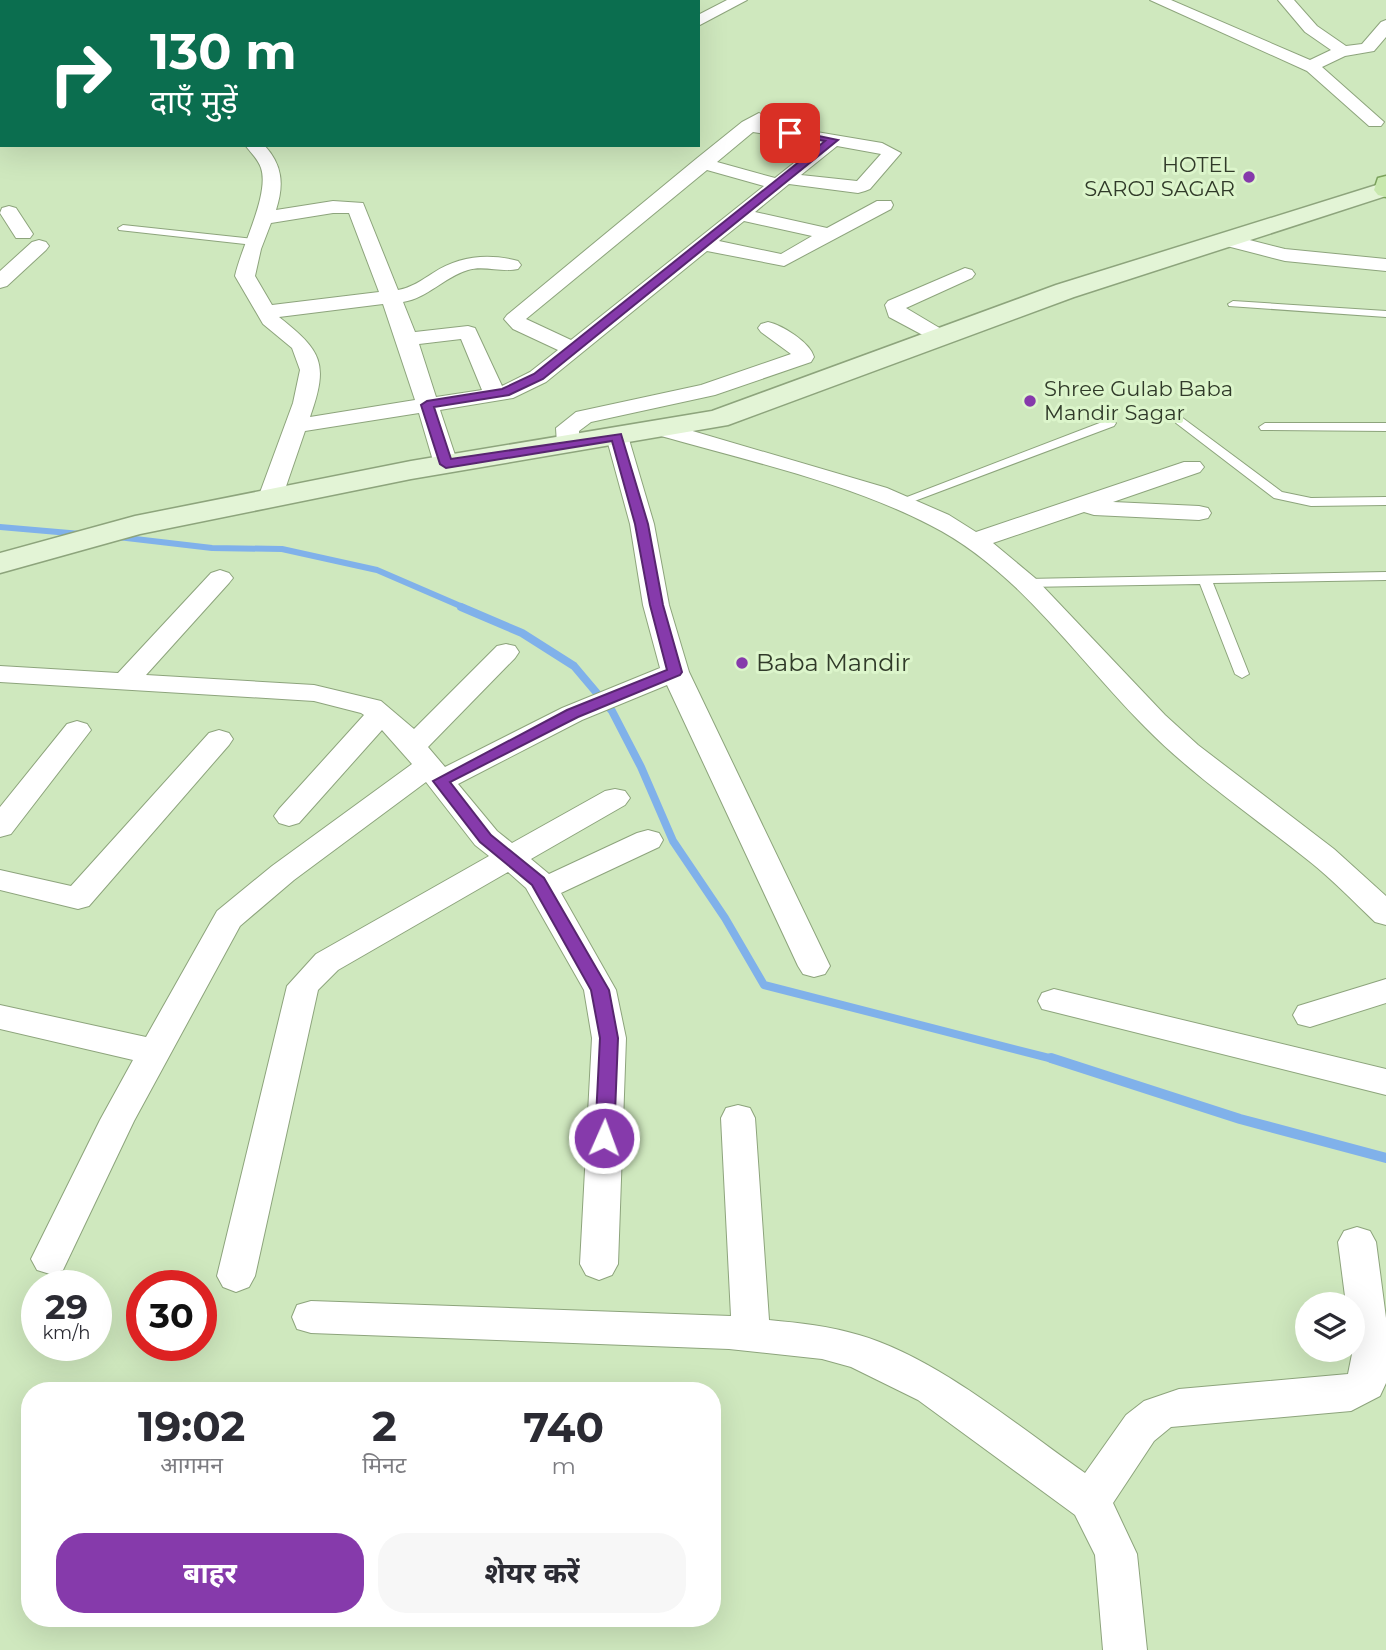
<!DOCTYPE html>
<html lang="hi">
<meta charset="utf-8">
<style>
:root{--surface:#fff;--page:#f7f7f7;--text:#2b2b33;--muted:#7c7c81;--accent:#863aab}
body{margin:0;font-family:Montserrat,"Noto Sans Devanagari",sans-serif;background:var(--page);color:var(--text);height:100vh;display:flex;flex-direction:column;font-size:26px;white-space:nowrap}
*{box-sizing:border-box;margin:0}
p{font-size:23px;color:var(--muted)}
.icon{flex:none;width:38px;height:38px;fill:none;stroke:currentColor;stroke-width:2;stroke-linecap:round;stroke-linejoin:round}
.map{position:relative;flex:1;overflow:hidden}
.drawer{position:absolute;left:21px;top:1382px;width:700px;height:245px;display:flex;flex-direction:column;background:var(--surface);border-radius:28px;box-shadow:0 7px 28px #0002}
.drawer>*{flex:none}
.banner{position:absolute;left:0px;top:0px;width:700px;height:147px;box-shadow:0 7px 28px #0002;background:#0b6e4f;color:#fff;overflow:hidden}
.tools{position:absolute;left:1295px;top:1292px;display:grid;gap:14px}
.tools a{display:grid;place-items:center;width:70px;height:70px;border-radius:50%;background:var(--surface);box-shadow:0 7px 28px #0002;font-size:35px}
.speed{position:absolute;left:21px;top:1270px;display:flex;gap:14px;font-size:35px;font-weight:700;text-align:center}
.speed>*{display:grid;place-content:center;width:91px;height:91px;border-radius:50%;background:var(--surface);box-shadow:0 7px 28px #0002;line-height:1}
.speed small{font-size:18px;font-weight:400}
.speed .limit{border:10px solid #d22;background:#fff;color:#111}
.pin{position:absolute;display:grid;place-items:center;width:60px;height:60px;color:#fff;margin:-30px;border-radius:14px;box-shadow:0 4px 10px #0006}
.me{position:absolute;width:77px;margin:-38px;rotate:2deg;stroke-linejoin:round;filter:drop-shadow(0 0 5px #0008)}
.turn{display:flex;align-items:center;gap:24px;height:147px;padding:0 35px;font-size:32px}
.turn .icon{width:91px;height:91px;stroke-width:2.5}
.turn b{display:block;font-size:49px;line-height:60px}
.eta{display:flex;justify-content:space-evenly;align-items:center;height:119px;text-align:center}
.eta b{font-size:42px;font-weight:700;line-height:49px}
.button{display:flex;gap:14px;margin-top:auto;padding:14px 35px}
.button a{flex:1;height:80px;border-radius:28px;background:var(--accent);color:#fff;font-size:28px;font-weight:700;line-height:80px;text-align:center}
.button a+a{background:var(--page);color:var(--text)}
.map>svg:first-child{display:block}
</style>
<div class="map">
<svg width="1386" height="1650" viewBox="0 0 1386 1650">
<rect width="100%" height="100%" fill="#cfe8be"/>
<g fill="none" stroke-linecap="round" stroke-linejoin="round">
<!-- stream-far2 -->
<path stroke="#80b1ea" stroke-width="6" d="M 0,527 L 81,534
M 118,537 L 212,548 L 282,549 L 377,570 L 465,608"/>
<!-- stream-far1 -->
<path stroke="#80b1ea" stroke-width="8" d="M 461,607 L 522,633 L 574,666 L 612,711 L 641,767 L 673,841 L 725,918 L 764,985 L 1057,1060"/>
<!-- stream -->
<path stroke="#80b1ea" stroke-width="10" d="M 1051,1058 L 1240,1119 L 1386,1158"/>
<defs>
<path id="lane" d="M 123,225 L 254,239 L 259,242 L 254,245 L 119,230 L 118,228 Z
M 1233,301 L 1386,311 L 1386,317 L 1229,306 L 1228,304 Z
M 1180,416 L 1282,492 L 1311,498 L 1386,497 L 1386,505 L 1311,506 L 1274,498 L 1176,423 L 1174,420 Z
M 1110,419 L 1116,423 L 1114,426 L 904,505 L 900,506 L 894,502 Z
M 1265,423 L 1386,423 L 1386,431 L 1261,430 L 1259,427 Z
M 1386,572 L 1386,580 L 1213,583 L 1249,674 L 1242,678 L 1235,674 L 1200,584 L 1026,587 L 1019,583 L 1026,579 Z"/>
<path id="street" d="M 202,0 L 218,0 L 202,2 Z
M 390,0 L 433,0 L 434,2 L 392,2 Z
M 461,0 L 477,0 L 460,2 Z
M 649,0 L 666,0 L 648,2 Z
M 727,0 L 747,0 L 698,26 L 698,15 Z
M 1150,0 L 1171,0 L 1310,60 L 1331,50 L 1305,32 L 1278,0 L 1294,0 L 1317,26 L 1346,46 L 1362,44 L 1381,22 L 1386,20 L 1386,37 L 1374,51 L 1345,56 L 1322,67 L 1384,122 L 1381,126 L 1369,126 L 1307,71 Z
M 759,113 L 768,118 L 763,123 L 882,143 L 901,153 L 870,189 L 865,191 L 858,193 L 789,184 L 755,212 L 827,228 L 877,201 L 891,201 L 893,205 L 891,209 L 784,266 L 707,251 L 546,382 L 513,398 L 440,410 L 458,464 L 454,469 L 438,469 L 434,464 L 419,413 L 305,431 L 282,498 L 278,503 L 270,505 L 262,503 L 258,498 L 293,403 L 300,370 L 292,348 L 263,324 L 235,276 C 241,247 270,194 261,168 C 258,159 251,153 245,145 L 264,145 C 283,165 284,185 276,210 L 333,201 L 363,203 L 398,290 C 411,288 422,280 433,273 C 459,256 488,253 518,261 L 521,265 L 518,269 C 502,273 484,265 468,270 C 444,277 428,298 403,302 L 415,332 L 468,326 L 475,328 L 502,386 L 530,372 L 558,350 L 513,329 L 504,319 L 507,315 L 696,159 L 742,122 ZM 753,132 L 819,143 L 775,178 L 717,162 ZM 837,146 L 881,154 L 857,181 L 801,175 ZM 707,170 L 764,186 L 571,340 L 526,319 ZM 333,213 L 349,213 L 379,292 L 272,305 L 255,276 L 261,249 L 271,223 ZM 744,221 L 812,236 L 781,254 L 719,241 ZM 383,304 L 415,400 L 310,417 C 329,363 322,351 279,317 ZM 461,339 L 482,390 L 436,397 L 419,344 Z
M 9,206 L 16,208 L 33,234 L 30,238 L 16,238 L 0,213 L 2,208 Z
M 1226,234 L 1285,249 L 1386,259 L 1386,271 L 1285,261 L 1219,244 L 1216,240 Z
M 39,240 L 46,242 L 49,246 L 46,250 L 7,286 L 0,288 L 0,271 L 32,242 Z
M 965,268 L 972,270 L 975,274 L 972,278 L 906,308 L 948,333 L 952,337 L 948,341 L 934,341 L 889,317 L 885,305 L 888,301 Z
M 768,322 C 782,325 810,342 814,357 L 811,362 L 715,395 L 591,422 L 579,431 L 579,444 L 576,449 L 560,449 L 557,444 L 556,428 L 576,412 L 701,385 L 791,354 L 761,332 L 758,328 L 761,324 Z
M 662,422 L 887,488 L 949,515 L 976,532 L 1184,462 L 1200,462 L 1204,467 L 1200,472 L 1113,502 L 1199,506 L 1208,508 L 1211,513 L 1208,518 L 1199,520 L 1094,515 L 1084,512 L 993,543 L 1035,578 L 1165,715 L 1198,745 L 1334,849 L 1386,896 L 1386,925 L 1375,922 C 1353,901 1332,879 1309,861 C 1254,817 1194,777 1145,727 C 1076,658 1019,570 930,525 C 847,482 744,460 654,434 L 651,429 L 654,424 Z
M 617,429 L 625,431 L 628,436 L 654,524 L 669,605 L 689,672 L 830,966 L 825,974 L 814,977 L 803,974 L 798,966 L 667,685 L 582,720 L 458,784 L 497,831 L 512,843 L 605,791 L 615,789 L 625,791 L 630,798 L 625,805 L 531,859 L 549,874 L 637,833 L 648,830 L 659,833 L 663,840 L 659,847 L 561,893 L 616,990 L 626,1038 L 618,1264 L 612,1275 L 599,1280 L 586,1275 L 580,1264 L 592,1038 L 584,990 L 526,888 L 508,872 L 338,970 L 318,990 L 255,1276 L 249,1287 L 236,1292 L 223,1287 L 217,1276 L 287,986 L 316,954 L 489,856 L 475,845 L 426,782 L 294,880 L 240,926 L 134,1121 L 63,1270 L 50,1274 L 37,1270 L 31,1259 L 100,1120 L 133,1060 L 0,1029 L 0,1005 L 146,1037 L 217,911 L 272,866 L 412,764 L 382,730 L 299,823 L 289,826 L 279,823 L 274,816 L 279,809 L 364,715 L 361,713 L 314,701 L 0,682 L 0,666 L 118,673 L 211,573 L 220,570 L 229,573 L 233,578 L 229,583 L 146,675 L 314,685 L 381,701 L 414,729 L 497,646 L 506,644 L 515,646 L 519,652 L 515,658 L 428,747 L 445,767 L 562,708 L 660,668 L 643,605 L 630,524 L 606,436 L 609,431 Z
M 77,721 L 87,724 L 91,730 L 11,834 L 0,837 L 0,807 L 67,724 Z
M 219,730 L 229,733 L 233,739 L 229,745 L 89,906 L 78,909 L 0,890 L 0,870 L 71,886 L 209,733 Z
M 1386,979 L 1386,1003 L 1310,1027 L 1298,1024 L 1293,1015 L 1298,1006 Z
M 1054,989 L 1386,1069 L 1386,1095 L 1042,1009 L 1038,1001 L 1042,993 Z
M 738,1105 L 750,1108 L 755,1118 L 769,1320 C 800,1323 829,1326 859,1335 C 936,1357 1019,1427 1085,1473 L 1126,1415 L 1144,1401 L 1179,1389 L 1348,1374 L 1353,1349 L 1353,1304 L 1346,1304 L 1338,1242 L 1344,1231 L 1357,1227 L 1370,1231 L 1376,1242 L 1386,1318 L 1386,1383 L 1380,1396 L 1351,1411 L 1171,1427 L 1154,1441 L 1113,1503 L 1137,1554 L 1147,1650 L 1103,1650 L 1095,1555 L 1075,1515 L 918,1400 L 851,1367 L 822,1359 L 729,1349 L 311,1333 L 297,1329 L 292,1317 L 297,1305 L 311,1301 L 731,1316 L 721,1118 L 726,1108 Z"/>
<path id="secondary" d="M 1386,182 L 1386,196 L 1074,297 L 728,425 L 411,479 L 140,534 L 0,573 L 0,553 L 135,516 L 411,461 L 712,411 L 1056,285 Z"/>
<path id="primary" d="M 1386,176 L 1386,197 L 1378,195 L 1374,190 L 1378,178 Z"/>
</defs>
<!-- lane casing -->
<use href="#lane" stroke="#8da47c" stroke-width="2"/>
<!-- street casing -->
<use href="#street" stroke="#8da47c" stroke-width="2"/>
<!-- secondary casing -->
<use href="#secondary" stroke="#8da47c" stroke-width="3"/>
<!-- primary casing -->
<use href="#primary" stroke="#7ba15c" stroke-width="3"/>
<!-- lane -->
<use href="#lane" fill="#fff" fill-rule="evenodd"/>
<!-- street -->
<use href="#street" fill="#fff" fill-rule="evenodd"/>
<!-- secondary -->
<use href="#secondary" fill="#e3f4d6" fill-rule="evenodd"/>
<!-- primary -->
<use href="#primary" fill="#c8e8ae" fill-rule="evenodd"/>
</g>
<!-- route -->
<path fill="#863aab" stroke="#57266f" stroke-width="2" d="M 790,130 L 838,140 L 543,379 L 509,395 L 434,407 L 451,459 L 621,434 L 648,524 L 663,605 L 682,672 L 680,675 L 578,717 L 450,782 L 491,835 L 544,878 L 609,990 L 618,1038 L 614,1138 L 611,1144 L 604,1146 L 598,1144 L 595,1138 L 600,1038 L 591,990 L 532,885 L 480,842 L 433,781 L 567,710 L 667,670 L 650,605 L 635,524 L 612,441 L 446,468 L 440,464 L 421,405 L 427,401 L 502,389 L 534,374 L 825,141 L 787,135 L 787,131 Z"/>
<!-- markers -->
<g fill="#863aab" stroke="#dcf5cb" stroke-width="2.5">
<circle cx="1249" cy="177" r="7"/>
<circle cx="1030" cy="401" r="7"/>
<circle cx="742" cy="663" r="7"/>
</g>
<g text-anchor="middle" stroke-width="6" stroke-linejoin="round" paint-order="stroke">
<!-- far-poi labels -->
<g font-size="21" fill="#303a29" stroke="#dcf5cb" text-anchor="end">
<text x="1235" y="172">HOTEL<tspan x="1235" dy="24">SAROJ SAGAR</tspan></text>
<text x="1044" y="396" text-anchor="start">Shree Gulab Baba<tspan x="1044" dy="24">Mandir Sagar</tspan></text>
</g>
<!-- poi labels -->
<g font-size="24" fill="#303a29" stroke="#dcf5cb" text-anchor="start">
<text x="756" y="671">Baba Mandir</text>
</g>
</g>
</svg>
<div class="tools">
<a><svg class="icon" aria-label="layers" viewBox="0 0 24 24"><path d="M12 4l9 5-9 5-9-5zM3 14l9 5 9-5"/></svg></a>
</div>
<div class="speed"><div>29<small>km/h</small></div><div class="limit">30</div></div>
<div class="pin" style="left:790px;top:133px;background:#d93025"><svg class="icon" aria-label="arrive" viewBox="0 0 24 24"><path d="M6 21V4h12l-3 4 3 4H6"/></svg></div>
<svg class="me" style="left:604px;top:1138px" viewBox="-20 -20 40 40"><circle r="17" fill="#863aab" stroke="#fff" stroke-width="3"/><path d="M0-11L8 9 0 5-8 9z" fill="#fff"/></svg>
<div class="banner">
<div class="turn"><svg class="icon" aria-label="right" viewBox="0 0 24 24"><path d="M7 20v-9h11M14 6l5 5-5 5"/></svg><div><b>130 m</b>दाएँ मुड़ें</div></div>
</div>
<section class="drawer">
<div class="eta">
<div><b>19:02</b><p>आगमन</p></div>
<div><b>2</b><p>मिनट</p></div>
<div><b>740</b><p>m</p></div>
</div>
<div class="button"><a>बाहर</a><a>शेयर करें</a></div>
</section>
</div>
